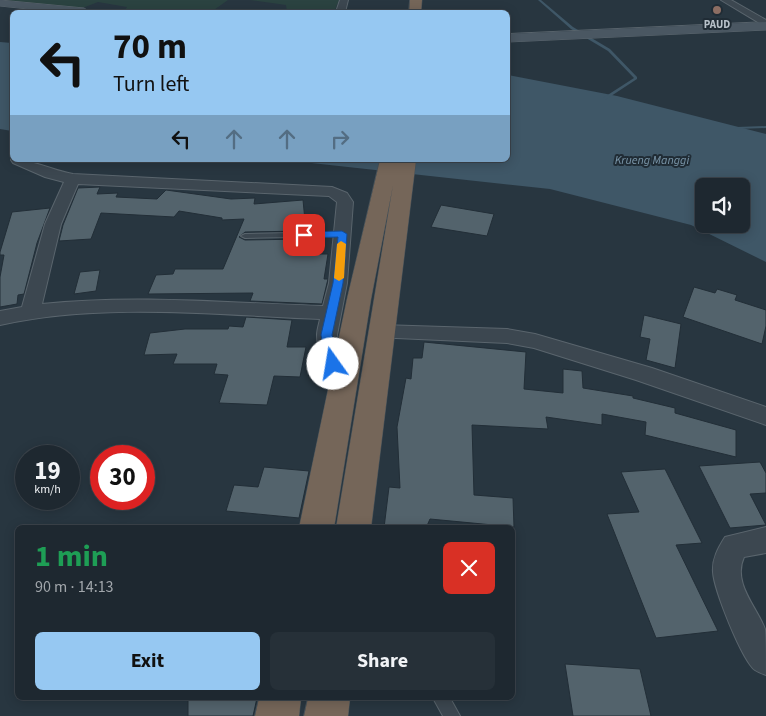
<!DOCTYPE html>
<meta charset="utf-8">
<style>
:root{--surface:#1e2830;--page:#263038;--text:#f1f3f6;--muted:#a1a6ab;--line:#3c444c;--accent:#96c8f2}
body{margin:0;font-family:"Source Sans 3",sans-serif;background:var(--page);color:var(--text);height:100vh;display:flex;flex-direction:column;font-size:19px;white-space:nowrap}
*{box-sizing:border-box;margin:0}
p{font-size:16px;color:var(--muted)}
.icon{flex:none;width:28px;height:28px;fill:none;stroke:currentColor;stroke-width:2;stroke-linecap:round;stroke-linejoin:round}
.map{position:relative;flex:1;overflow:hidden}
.panel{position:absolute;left:15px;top:525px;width:500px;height:175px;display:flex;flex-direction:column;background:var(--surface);border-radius:8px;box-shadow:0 2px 12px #0003,0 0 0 1px var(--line)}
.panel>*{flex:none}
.hud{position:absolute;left:10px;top:10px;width:500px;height:152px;border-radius:8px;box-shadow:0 2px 12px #0003,0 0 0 1px var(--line);background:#96c8f2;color:#111;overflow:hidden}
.tools{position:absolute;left:695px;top:178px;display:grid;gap:10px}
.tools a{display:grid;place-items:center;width:55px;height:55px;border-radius:8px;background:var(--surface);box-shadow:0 2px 12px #0003,0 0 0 1px var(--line);font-size:25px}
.speed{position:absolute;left:15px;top:445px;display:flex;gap:10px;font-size:25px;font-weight:700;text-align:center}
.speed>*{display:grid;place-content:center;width:65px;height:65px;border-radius:50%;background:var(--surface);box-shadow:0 2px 12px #0003,0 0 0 1px var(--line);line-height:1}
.speed small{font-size:12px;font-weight:400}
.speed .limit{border:8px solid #d22;background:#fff;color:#111}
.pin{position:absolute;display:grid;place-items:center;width:42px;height:42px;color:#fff;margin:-21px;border-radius:10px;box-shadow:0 2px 8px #0006}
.me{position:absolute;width:55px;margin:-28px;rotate:347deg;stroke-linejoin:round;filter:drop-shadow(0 0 4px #0008)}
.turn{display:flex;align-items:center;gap:18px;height:105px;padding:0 20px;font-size:22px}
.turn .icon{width:65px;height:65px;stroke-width:2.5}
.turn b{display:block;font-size:35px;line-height:42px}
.lanes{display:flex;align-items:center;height:48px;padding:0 20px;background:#0003;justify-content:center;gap:25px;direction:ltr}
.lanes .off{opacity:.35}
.round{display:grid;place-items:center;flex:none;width:52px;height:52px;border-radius:8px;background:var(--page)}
.overview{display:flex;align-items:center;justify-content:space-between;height:85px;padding:0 20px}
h1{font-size:30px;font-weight:700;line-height:38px;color:#1e9e55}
.cta{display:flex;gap:10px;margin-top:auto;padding:10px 20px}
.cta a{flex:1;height:58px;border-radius:8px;background:var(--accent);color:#111;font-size:20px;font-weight:700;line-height:58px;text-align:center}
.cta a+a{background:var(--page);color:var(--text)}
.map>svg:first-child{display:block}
</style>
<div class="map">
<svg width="766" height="716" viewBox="0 0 766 716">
<rect width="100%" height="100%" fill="#283640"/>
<!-- green -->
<path fill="#2b4341" d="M 5,0 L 228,0 L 211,12 L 124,12 L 127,7 L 98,2 L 80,9 Z
M 250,0 L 339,0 L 334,12 L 287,12 L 286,5 Z"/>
<!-- water -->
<path fill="#3f5767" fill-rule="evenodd" d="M 0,42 L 12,43 L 12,131 L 0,129 Z
M 508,75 L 617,96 L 766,134 L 766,262 L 691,225 L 550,189 L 284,160 L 508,160 ZM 704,186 L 741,186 L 741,224 L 704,224 Z"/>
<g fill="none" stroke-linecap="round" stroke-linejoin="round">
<!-- stream -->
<path fill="#3f5767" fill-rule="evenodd" d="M 538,0 L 541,0 L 573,27 L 610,49 L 637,77 L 637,79 L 605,100 L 603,100 L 603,98 L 634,78 L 608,51 L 571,29 Z
M 766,126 L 766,128 L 737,129 L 735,128 L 737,127 Z"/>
</g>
<!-- building -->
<path fill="#53636c" stroke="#222e37" d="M 100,187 L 97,194 L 118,193 L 116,197 L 157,199 L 166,190 L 231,199 L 255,198 L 254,204 L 303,200 L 306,231 L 245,232 L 239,237 L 245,240 L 306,239 L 307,242 L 320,242 L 318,254 L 328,254 L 324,279 L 328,279 L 327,283 L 322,304 L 250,301 L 253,293 L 148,294 L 156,275 L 173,274 L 175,269 L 223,269 L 244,219 L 222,220 L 222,218 L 179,211 L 174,217 L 101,213 L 91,239 L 59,241 L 63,225 L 78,188 Z
M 441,205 L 494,214 L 487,236 L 431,227 Z
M 50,208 L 37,243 L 24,294 L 18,295 L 17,304 L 0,307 L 0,277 L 4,255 L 0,255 L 0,252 L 12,212 Z
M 100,270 L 96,291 L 74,294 L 80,272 Z
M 694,287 L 715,293 L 717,289 L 737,295 L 735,300 L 766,310 L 766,326 L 762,344 L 683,317 Z
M 644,315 L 681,324 L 675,368 L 646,360 L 650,339 L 640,337 Z
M 246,317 L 292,320 L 287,347 L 306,347 L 300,377 L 274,376 L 267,405 L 219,403 L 228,375 L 214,374 L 217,364 L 173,364 L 177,354 L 144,355 L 150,333 L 185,329 L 228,329 L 229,326 L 243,327 Z
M 424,342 L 526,352 L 524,389 L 563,393 L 563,369 L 582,371 L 583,388 L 633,396 L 633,398 L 675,408 L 675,413 L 736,430 L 736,457 L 645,435 L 646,422 L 602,414 L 602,425 L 546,417 L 548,429 L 472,425 L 474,495 L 513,498 L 514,527 L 430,519 L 426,528 L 384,528 L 389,487 L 400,488 L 397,427 L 406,378 L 411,379 L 413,358 L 422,358 Z
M 760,462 L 766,473 L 766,493 L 750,494 L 766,525 L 730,528 L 699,466 Z
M 264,467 L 309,471 L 299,518 L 226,511 L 234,485 L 258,487 Z
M 665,469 L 702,543 L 676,545 L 718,631 L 656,638 L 607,514 L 639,512 L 621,472 Z
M 565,664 L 640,669 L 651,716 L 573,716 Z
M 188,698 L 257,698 L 253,716 L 188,716 Z"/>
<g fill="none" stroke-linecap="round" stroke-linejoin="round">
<defs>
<path id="lane" d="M 250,10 L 252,12 L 244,12 L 244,11 Z
M 342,232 L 345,232 L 345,236 L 245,238 L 241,236 L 245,234 Z
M 433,698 L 450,698 L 460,716 L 443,716 Z"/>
<path id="street" d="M 340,0 L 348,0 L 345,12 L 336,12 Z
M 721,0 L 731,0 L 766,20 L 766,27 Z
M 12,158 L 12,160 C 35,160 51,170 73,174 L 332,187 L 347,193 L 353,202 L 347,283 L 337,335 L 343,360 L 355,373 L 352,379 C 327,386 317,355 317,335 C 317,330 319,324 320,319 C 215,315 104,302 0,325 L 0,311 L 22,307 L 45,224 L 64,182 L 45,177 L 13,163 L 11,160 ZM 78,184 L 329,196 L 337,202 L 329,283 L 323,306 C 230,303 135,294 42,304 L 61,224 Z
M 381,325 L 507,329 L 535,334 L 652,368 L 766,407 L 766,425 L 636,380 L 534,348 L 507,343 L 374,337 L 371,332 L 374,327 Z
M 766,527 L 766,553 L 744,557 C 732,583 757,607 765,629 C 766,638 766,663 766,675 C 763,674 758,672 755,670 C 742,660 714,590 713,572 C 712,559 718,548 725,537 Z"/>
<path id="secondary" d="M 0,0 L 84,8 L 90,12 L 56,12 L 0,6 Z
M 766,22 L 766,30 L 508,42 L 508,34 Z"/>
<path id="highway" d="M 410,0 L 422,0 L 421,12 L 409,12 Z
M 380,160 L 416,160 L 371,528 L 336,528 L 393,185 L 371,299 L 334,528 L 299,528 L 347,299 Z
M 259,698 L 301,698 L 299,716 L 255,716 Z
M 308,698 L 350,698 L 348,716 L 304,716 Z"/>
</defs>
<!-- lane casing -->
<use href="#lane" stroke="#5a656d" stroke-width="2"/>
<!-- street casing -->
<use href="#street" stroke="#5a656d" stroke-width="2"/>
<!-- secondary casing -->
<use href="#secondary" stroke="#5a656d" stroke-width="1"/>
<!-- highway casing -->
<use href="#highway" stroke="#46525a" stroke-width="1"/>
<!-- lane -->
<use href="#lane" fill="#3c4750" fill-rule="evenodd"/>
<!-- street -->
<use href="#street" fill="#3c4750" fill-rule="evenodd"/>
<!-- secondary -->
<use href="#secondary" fill="#4a5762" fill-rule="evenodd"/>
<!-- highway -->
<use href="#highway" fill="#756659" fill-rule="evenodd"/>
</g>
<!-- route -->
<path fill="#1a73e8" stroke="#114b97" d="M 342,231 L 347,234 L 343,283 L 332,335 L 339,364 L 333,368 L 327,364 L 321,335 L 333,283 L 338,237 L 304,238 L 299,235 L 304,232 Z"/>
<!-- slow -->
<path fill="#f59e0b" d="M 341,241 L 346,244 L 344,278 L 339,281 L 334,278 L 337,244 Z"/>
<!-- markers -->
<circle fill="#8d6e63" stroke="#202c35" stroke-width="2" cx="717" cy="10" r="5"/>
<g text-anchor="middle" stroke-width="4" stroke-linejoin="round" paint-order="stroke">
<!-- far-poi labels -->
<g font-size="11" font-weight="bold" fill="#b8c2ca" stroke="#202c35">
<text x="717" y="28">PAUD</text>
</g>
<!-- far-water labels -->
<g font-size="12" font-style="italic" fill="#7b97aa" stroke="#202c35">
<text x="652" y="164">Krueng Manggi</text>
</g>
</g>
</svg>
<div class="tools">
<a><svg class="icon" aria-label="sound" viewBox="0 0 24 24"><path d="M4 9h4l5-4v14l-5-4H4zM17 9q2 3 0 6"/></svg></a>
</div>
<div class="speed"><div>19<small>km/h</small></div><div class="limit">30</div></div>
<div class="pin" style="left:304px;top:235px;background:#d93025"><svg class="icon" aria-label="arrive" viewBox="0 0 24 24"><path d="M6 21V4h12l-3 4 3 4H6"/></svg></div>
<svg class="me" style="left:333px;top:364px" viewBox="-20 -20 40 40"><circle r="19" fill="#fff"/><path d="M0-13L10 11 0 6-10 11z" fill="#1a73e8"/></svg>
<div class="hud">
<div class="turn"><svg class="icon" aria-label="left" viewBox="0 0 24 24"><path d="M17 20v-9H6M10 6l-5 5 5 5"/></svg><div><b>70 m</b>Turn left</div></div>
<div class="lanes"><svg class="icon" aria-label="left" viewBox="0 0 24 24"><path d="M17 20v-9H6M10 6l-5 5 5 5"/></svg><svg class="icon off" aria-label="ahead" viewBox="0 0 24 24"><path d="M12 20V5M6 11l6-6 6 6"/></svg><svg class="icon off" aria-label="ahead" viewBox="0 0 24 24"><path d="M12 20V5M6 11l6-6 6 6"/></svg><svg class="icon off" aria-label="right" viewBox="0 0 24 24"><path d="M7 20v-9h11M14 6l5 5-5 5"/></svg></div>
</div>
<section class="panel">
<div class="overview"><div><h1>1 min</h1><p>90 m · 14:13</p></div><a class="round" style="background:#d93025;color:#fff"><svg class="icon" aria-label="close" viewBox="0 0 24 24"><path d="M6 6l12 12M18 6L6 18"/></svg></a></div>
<div class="cta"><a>Exit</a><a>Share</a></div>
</section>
</div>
